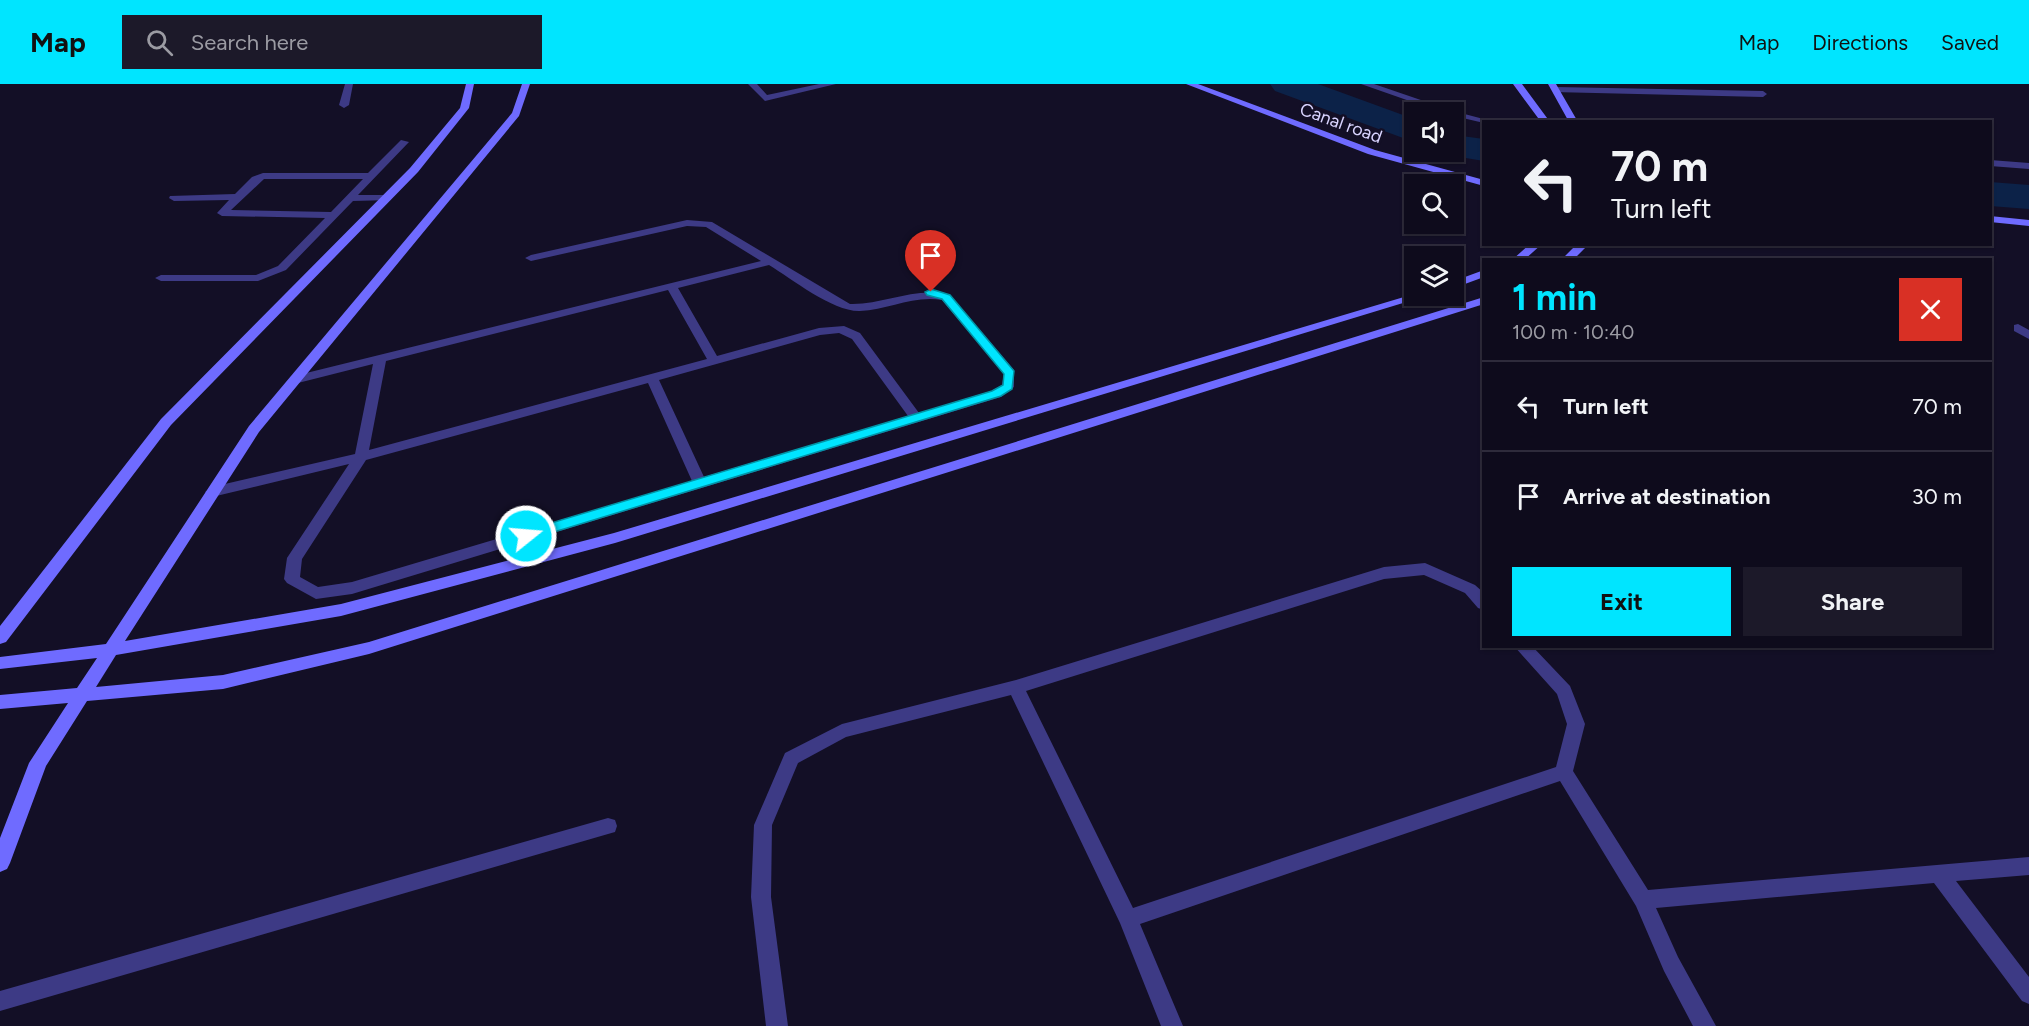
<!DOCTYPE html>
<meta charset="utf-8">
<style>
:root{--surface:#0e0b1c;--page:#1c1929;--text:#f1f3f6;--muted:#9b9ba3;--line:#2e2b3b;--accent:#00e5ff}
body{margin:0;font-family:Figtree,sans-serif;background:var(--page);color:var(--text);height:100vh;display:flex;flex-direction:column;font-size:22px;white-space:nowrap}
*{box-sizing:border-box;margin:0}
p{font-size:20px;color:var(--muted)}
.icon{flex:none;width:33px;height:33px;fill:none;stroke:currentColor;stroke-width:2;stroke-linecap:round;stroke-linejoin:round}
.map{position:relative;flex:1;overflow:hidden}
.side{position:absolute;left:1482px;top:174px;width:510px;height:390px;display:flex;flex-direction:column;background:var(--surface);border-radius:0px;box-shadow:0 2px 4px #0004,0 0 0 2px var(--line)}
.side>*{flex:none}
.banner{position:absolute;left:1482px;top:36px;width:510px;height:126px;border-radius:0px;box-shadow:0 2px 4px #0004,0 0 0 2px var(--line);background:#0e0b1c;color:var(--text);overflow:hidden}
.fabs{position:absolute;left:1404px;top:18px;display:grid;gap:12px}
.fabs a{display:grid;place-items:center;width:60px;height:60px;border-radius:0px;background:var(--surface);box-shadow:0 2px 4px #0004,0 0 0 2px var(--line);font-size:30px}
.pin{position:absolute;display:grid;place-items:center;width:51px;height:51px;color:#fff;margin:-62px -26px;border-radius:50% 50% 50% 0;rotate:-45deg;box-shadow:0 0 6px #0007}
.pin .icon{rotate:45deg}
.me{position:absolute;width:66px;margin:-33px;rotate:73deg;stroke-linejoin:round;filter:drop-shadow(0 0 4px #0008)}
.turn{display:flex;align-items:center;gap:21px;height:126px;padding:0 30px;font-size:27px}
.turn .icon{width:78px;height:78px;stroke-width:2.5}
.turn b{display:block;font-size:42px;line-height:51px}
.round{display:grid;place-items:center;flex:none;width:63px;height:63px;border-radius:0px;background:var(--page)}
.headline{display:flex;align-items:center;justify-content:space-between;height:102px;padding:0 30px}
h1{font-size:36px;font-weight:700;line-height:45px;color:var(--accent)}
.cta{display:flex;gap:12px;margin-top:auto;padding:12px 30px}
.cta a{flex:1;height:69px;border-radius:0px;background:var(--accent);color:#111;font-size:24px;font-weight:700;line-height:69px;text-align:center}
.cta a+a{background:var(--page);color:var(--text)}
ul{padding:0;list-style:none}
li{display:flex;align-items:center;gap:18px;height:90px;padding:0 30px;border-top:2px solid var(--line)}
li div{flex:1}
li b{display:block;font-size:22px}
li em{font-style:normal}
header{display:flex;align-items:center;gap:36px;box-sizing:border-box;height:84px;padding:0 30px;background:var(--accent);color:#111}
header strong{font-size:28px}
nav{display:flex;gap:33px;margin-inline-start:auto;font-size:21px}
.search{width:420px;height:54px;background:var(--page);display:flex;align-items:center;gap:15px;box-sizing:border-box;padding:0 21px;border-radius:0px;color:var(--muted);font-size:22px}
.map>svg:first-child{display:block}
</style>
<header>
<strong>Map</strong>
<div class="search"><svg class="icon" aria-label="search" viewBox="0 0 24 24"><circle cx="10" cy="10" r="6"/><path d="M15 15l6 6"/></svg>Search here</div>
<nav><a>Map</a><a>Directions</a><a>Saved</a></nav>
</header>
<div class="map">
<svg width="2029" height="942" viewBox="0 0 2029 942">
<rect width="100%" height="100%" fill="#130f26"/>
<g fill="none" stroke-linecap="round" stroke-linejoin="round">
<!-- canal -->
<path fill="#0c2248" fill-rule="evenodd" d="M 1270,0 L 1318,0 L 1414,35 L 1414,58 L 1275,7 Z
M 1454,51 L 1484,55 L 1484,77 L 1441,70 L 1440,68 L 1454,68 Z
M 1990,98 L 2029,101 L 2029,125 L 1990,122 Z"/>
<!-- street -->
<path fill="#3d3a85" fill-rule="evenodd" d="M 345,0 L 353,0 L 349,21 L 344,24 L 339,21 Z
M 748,0 L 757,0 L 767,11 L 819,0 L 836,0 L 765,17 Z
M 1361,0 L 1374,0 L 1453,27 L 1495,38 L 1484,39 L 1454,32 L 1454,28 L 1441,28 Z
M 1556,3 L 1763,7 L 1767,10 L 1763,13 L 1553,8 L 1553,4 Z
M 401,56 L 409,58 L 358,111 L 386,111 L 391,114 L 390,116 L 353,117 L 286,186 L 258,197 L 161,197 L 155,194 L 161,191 L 256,191 L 278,182 L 325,134 L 222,132 L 217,129 L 229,116 L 174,117 L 169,114 L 170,112 L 235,110 L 252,93 L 263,89 L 368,89 ZM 264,95 L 363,95 L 331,128 L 231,126 Z
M 1990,76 L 2029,79 L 2029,85 L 1990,82 Z
M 687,136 L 712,138 L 850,220 C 884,221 915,202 950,211 L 1014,286 L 1014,303 L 1001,313 L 352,510 L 316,515 L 287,499 L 284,495 L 287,474 L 349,380 L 212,413 L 205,408 L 212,403 L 355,370 L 373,280 L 294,300 L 290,299 L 290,293 L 761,177 L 706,143 L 687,142 L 531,177 L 525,174 L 531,171 ZM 769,181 C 792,195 833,228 860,227 C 888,226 913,211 942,216 L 1004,289 L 1002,301 L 991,307 L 919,329 L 860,249 L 844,242 L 819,244 L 717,272 L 678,204 ZM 668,206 L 707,275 L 369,366 L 386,277 ZM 839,249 L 852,255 L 908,332 L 704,393 L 659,296 L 820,251 ZM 648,299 L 692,397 L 352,498 L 318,503 L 300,493 L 302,475 L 366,376 Z
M 2018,240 L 2029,246 L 2029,255 L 2014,247 L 2014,241 Z
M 1425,479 L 1475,501 L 1484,509 L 1484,526 L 1478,524 L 1465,509 L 1424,491 L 1384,495 L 1026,607 L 1133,824 L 1556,683 L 1567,640 L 1557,610 L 1514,562 L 1532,562 L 1570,602 L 1585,640 L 1573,687 L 1648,806 L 2029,773 L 2029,791 L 1956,797 L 2029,893 L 2029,920 L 2022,917 L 1934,799 L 1656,824 L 1678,873 L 1716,942 L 1693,942 L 1664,887 L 1636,822 L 1560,697 L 1140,840 L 1183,942 L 1161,942 L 1120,839 L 1011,611 L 846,653 L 798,679 L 772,741 L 771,813 L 788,942 L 766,942 L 751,813 L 754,741 L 785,669 L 842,640 L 1016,596 L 1384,483 Z
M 608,734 L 615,736 L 617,742 L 615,748 L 608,750 L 0,927 L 0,907 Z"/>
<!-- secondary -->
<path fill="#6f6bff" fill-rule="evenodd" d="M 466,0 L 474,0 L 469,24 L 418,88 L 171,341 L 6,558 L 0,560 L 0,542 L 161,335 L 410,84 L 460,24 Z
M 522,0 L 530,0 L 519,32 L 259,348 L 125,557 L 341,520 L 614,449 L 1414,210 L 1426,212 L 615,459 L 341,532 L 116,571 L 96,603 L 223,591 L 369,558 L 1484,213 L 1484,220 L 369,570 L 223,605 L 87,617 L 46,682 L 10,779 L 7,785 L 0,788 L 0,754 L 29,679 L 68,619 L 0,625 L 0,611 L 77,604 L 97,574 L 0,585 L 0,573 L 106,560 L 249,342 L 512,29 Z
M 1186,0 L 1198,0 L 1375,66 L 1484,96 L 1484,102 L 1368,70 Z
M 1513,0 L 1522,0 L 1550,38 L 1541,38 Z
M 1548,0 L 1556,0 L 1578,38 L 1569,38 Z
M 1990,132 L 2029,136 L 2029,142 L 1990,138 Z
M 1530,160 L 1542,160 L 1524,176 L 1512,176 Z
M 1577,160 L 1589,160 L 1573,176 L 1561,176 Z
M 1484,186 L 1484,193 L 1454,204 L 1454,197 Z"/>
</g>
<!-- route -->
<path fill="#00e5ff" stroke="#0095a6" stroke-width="1.5" d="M 931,205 L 950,211 L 1014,287 L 1012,305 L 1001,312 L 531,455 L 521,455 L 521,448 L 992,307 L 1003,301 L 1004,290 L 942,215 L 927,211 L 925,208 Z"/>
<g text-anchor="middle" stroke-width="5" stroke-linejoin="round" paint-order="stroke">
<!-- far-street labels -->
<g font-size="18" fill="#d9d4ff" stroke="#130f26">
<text transform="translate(1341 39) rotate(20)" y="6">Canal road</text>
</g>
</g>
</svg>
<div class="fabs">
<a><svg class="icon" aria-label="sound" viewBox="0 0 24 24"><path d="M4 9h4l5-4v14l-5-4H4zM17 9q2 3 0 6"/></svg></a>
<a><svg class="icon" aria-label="search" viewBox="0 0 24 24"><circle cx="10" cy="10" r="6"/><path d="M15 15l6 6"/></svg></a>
<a><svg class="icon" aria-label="layers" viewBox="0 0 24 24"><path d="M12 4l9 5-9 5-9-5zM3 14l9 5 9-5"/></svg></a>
</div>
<div class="pin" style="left:931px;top:208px;background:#d93025"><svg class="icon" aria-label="arrive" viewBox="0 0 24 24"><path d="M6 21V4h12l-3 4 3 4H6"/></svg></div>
<svg class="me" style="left:526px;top:452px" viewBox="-20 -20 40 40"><circle r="17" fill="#00e5ff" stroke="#fff" stroke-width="3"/><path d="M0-11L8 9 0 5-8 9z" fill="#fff"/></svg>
<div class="banner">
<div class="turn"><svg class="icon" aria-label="left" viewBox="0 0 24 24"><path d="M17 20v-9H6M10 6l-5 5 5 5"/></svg><div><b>70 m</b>Turn left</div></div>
</div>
<section class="side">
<div class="headline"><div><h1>1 min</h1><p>100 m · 10:40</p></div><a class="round" style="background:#d93025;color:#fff"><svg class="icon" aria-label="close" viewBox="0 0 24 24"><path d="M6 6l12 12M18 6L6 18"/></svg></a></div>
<ul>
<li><svg class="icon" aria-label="left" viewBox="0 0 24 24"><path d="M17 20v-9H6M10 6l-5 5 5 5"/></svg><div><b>Turn left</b></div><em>70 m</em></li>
<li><svg class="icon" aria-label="arrive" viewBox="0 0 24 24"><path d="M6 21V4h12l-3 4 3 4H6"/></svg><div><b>Arrive at destination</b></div><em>30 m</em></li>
</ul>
<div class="cta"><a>Exit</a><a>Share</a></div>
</section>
</div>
